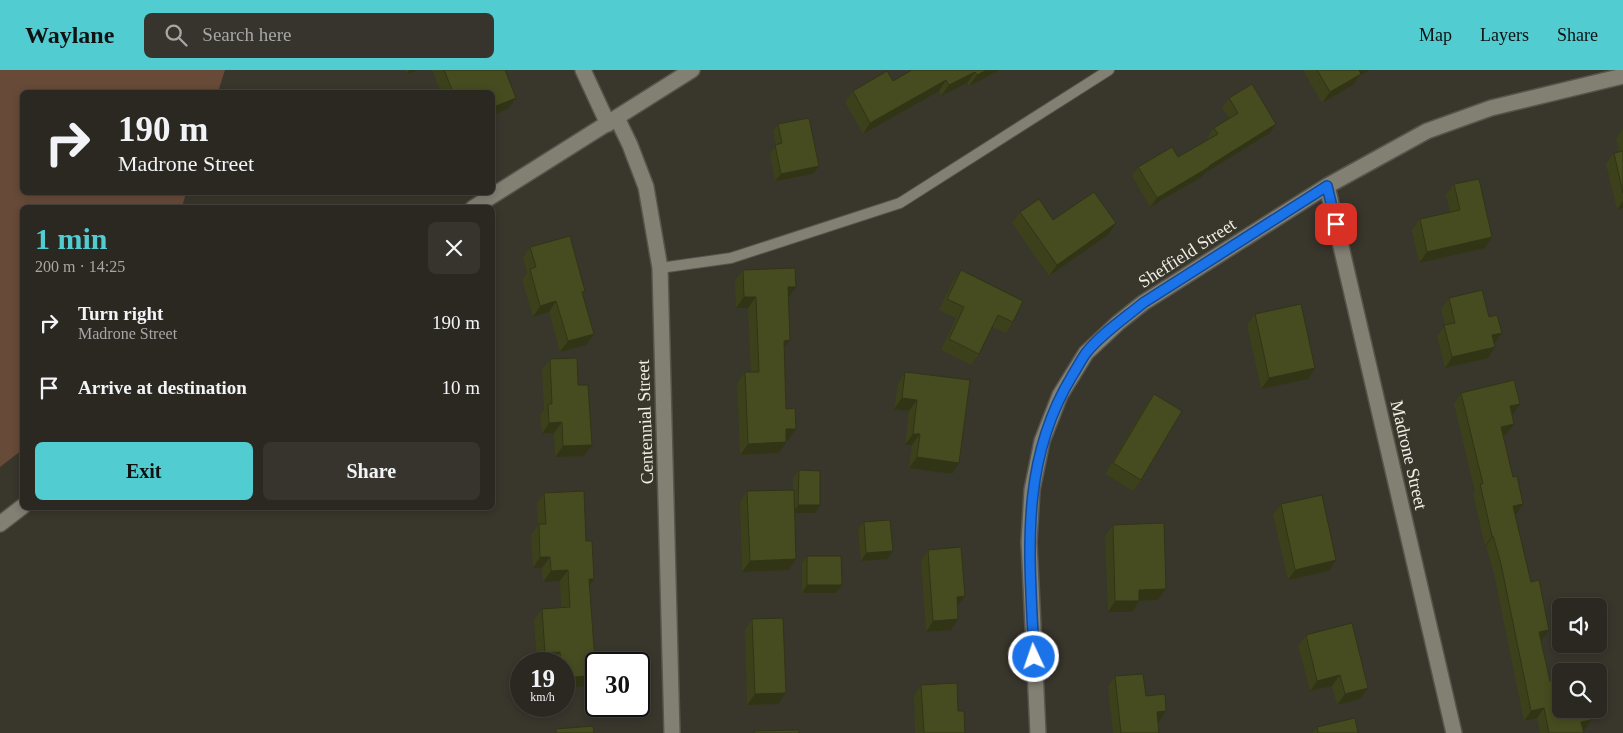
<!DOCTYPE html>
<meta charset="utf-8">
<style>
:root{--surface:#2b2821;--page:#37342e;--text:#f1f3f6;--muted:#a6a6a5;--line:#47443f;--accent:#51ccd1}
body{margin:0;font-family:"Times New Roman",serif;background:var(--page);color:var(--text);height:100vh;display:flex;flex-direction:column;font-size:19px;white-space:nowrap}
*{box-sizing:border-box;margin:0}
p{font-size:16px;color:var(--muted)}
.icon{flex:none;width:28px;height:28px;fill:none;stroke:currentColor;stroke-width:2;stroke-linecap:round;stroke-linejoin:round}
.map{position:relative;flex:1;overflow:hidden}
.details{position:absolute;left:20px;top:135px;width:475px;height:305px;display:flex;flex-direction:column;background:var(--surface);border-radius:8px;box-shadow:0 2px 8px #0003,0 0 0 1px var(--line)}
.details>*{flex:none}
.guide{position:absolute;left:20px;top:20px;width:475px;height:105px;border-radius:8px;box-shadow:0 2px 8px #0003,0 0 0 1px var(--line);background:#2b2821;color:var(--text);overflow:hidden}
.tools{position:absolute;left:1552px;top:528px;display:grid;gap:10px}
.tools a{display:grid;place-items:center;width:55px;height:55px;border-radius:8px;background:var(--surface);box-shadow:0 2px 8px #0003,0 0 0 1px var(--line);font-size:25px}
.speed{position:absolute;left:510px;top:582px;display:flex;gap:10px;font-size:25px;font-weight:700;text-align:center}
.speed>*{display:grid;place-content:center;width:65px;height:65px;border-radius:50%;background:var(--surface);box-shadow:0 2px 8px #0003,0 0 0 1px var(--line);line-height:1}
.speed small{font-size:12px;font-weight:400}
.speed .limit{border:2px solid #111;border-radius:8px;background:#fff;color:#111}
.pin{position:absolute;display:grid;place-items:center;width:42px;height:42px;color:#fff;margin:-21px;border-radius:10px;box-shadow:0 2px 8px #0006}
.me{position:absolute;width:55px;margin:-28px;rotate:357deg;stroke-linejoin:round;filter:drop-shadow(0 0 4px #0008)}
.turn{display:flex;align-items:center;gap:18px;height:105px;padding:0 15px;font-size:22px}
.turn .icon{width:65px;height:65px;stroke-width:2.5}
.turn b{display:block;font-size:35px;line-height:42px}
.round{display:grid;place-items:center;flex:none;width:52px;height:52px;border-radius:8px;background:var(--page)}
.summary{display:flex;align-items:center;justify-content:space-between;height:85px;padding:0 15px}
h1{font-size:30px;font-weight:800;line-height:38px;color:var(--accent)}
.action{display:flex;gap:10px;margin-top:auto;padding:10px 15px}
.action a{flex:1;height:58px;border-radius:8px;background:var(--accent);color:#111;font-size:20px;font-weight:800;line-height:58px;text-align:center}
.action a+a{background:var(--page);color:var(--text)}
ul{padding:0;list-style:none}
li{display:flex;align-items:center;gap:15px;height:65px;padding:0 15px}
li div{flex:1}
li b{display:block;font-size:19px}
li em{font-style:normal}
header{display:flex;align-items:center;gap:30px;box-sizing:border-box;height:70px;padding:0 25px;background:var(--accent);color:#111}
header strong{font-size:24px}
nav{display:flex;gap:28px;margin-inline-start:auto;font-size:18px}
.search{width:350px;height:45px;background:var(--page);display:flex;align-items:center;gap:12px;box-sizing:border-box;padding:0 18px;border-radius:8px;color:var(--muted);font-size:19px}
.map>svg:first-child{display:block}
</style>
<header>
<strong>Waylane</strong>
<div class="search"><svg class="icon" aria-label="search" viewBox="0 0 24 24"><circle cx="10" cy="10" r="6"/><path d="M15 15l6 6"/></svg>Search here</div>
<nav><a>Map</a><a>Layers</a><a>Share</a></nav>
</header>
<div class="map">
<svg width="1623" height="663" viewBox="0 0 1623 663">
<rect width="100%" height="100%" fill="#39362c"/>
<!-- grass -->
<path fill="#674a38" d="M 0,0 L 225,0 L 218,22 L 22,22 L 22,122 L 186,123 L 182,137 L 22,138 L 22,380 L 0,397 Z"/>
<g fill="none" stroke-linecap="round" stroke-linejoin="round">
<defs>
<path id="lane" d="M 660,198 L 731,188 L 900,133 L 1109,0"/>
<path id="street" d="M 583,0 L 608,54
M 617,48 L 630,75 L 646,117 L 660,198 L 672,663
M 1327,116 L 1454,663
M 1038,663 L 1029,472 L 1032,420 L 1042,371 L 1060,325 L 1086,283 L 1118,253 L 1143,233 L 1327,116 L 1427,61 L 1491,38 L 1623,6"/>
<path id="secondary" d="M 473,138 L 692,0
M 0,454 L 22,437"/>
</defs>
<!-- lane casing -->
<use href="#lane" stroke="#56544b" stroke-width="12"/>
<!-- street casing -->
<use href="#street" stroke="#56544b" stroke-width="18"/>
<!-- secondary casing -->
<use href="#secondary" stroke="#56544b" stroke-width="18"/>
<!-- lane -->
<use href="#lane" stroke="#827f73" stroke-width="10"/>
<!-- street -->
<use href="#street" stroke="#827f73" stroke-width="15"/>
<!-- secondary -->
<use href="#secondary" stroke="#827f73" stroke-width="15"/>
</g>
<!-- wall -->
<path fill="#3c411c" d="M 405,0 L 418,0 L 407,4 Z
M 432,0 L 505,0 L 516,28 L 508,39 L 492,45 L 492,22 L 441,22 Z
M 912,0 L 1000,0 L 969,16 L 967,13 L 941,26 L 939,21 L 863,64 L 845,32 L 853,21 L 893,11 Z
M 1305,0 L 1370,0 L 1359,6 L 1353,15 L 1322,33 L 1304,2 Z
M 1229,28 L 1276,54 L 1270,63 L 1205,103 L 1203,106 L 1150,137 L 1132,106 L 1138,97 L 1178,87 L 1209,69 L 1207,67 L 1214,58 L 1229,48 L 1222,38 Z
M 778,54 L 819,96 L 813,104 L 775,111 L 770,83 L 776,75 L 773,61 Z
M 1623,58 L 1623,138 L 1617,140 L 1606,94 L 1614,83 L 1619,82 L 1616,69 Z
M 1454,114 L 1492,167 L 1485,178 L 1419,193 L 1412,160 L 1420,149 L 1450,142 L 1446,125 Z
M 1020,142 L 1053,150 L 1116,153 L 1109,164 L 1049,206 L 1012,153 Z
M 530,177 L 585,221 L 583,225 L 586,275 L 560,282 L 549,242 L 533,247 L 522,210 L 527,203 L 523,188 Z
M 743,200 L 796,217 L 788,228 L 784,279 L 786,339 L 788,370 L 786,370 L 779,383 L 740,385 L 737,313 L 745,302 L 751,302 L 748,238 L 736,238 L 735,211 Z
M 961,200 L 1013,252 L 1006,263 L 992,257 L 979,284 L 971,295 L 941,280 L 956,248 L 939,240 L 953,211 Z
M 1449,228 L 1495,273 L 1495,277 L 1488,288 L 1445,298 L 1437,266 L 1445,255 L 1441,239 Z
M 1255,244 L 1315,298 L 1308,309 L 1261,319 L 1247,255 Z
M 550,289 L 578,315 L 592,375 L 584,386 L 555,387 L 554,363 L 542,364 L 540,345 L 544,340 L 542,300 Z
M 905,302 L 959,393 L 952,404 L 909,398 L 912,375 L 905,375 L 909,341 L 894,339 L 898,313 Z
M 1461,323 L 1520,334 L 1512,344 L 1507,364 L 1503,365 L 1513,407 L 1523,434 L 1515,444 L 1531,512 L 1549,560 L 1542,570 L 1541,570 L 1550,611 L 1591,650 L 1583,661 L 1584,663 L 1540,663 L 1537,648 L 1524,651 L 1494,504 L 1486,476 L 1485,476 L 1473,424 L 1475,422 L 1454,334 Z
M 1154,324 L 1141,410 L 1133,421 L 1105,404 L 1146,335 Z
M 799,400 L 820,435 L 815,443 L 795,443 L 789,500 L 742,502 L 740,432 L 747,421 L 793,420 L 793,408 Z
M 544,423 L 589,516 L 596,605 L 588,616 L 564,594 L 552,594 L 552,593 L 537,594 L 534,550 L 542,539 L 561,537 L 560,511 L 543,512 L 542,498 L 533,498 L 531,465 L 538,455 L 537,434 Z
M 1281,434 L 1329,501 L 1288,510 L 1273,445 Z
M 864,452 L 893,481 L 887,489 L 861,491 L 858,459 Z
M 1113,455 L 1158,530 L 1139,531 L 1132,542 L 1108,542 L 1105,466 Z
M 928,480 L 958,537 L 958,549 L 951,560 L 926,562 L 921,491 Z
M 807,486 L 836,523 L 802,523 L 802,493 Z
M 752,549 L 778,634 L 747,635 L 745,560 Z
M 1306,565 L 1360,629 L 1337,635 L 1332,616 L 1310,621 L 1298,576 Z
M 1115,606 L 1166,641 L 1158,652 L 1159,663 L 1113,663 L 1108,617 Z
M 921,615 L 958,641 L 965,663 L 915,663 L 914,626 Z
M 1317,657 L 1358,663 L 1312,663 Z"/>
<!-- shaded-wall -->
<path fill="#313516" d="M 409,0 L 418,0 L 407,4 Z
M 987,0 L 1000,0 L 969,16 L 977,5 Z
M 1359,0 L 1370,0 L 1359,6 L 1353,15 L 1322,33 L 1330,22 Z
M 975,2 L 967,13 L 941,26 L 949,15 Z
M 946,10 L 939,21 L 863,64 L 870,53 Z
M 516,28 L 508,39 L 492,45 L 492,40 L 496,36 Z
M 1276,54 L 1270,63 L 1205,103 L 1203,106 L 1150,137 L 1157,128 Z
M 819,96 L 813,104 L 775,111 L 781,104 Z
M 1623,131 L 1623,138 L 1617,140 Z
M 1116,153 L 1109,164 L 1049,206 L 1057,195 Z
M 1492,167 L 1485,178 L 1419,193 L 1427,182 Z
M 788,217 L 796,217 L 788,228 Z
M 744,227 L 756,227 L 748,238 L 736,238 Z
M 556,231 L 549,242 L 533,247 L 540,236 Z
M 1502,263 L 1494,274 L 1492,265 Z
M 594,264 L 586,275 L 560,282 L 568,271 Z
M 790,270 L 782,281 L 784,271 Z
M 1495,277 L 1488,288 L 1445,298 L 1452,287 Z
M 1315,298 L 1308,309 L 1261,319 L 1269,308 Z
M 902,328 L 917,330 L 909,341 L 894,339 Z
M 1520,334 L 1513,344 L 1503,346 L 1510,336 Z
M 562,352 L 554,363 L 542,364 L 549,353 Z
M 1514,354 L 1507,364 L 1494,368 L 1501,357 Z
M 786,359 L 796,359 L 788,370 L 778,370 Z
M 913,364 L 920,364 L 912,375 L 905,375 Z
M 786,372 L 779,383 L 740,385 L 748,374 Z
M 592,375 L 584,386 L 555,387 L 563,376 Z
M 917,387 L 959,393 L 952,404 L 909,398 Z
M 1523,434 L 1516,444 L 1506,446 L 1513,436 Z
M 798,435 L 820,435 L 815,443 L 793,443 Z
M 1492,466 L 1493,466 L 1486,476 L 1485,476 Z
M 893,481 L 887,489 L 861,491 L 866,483 Z
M 540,487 L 550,487 L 542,498 L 533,498 Z
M 796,489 L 789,500 L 742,502 L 750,491 Z
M 1336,490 L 1329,501 L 1288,510 L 1295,500 Z
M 568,500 L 560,511 L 543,512 L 551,501 Z
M 589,509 L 594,509 L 586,520 Z
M 807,515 L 842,515 L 836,523 L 802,523 Z
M 1166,519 L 1158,530 L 1131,531 L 1139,520 Z
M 965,526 L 957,537 L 957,527 Z
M 1115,531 L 1139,531 L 1132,542 L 1108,542 Z
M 958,549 L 951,560 L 926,562 L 933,551 Z
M 1549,560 L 1542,570 L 1532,572 L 1539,562 Z
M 560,582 L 552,593 L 538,594 L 545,583 Z
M 596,605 L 588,616 L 564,618 L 564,608 Z
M 1340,605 L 1332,616 L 1310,621 L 1317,611 Z
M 1368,618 L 1360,629 L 1337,635 L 1345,624 Z
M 786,623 L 778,634 L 747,635 L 755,624 Z
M 1544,638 L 1537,648 L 1524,651 L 1531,641 Z
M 1166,641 L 1159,652 L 1149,653 L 1157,642 Z
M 1591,650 L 1584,661 L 1574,662 L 1581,652 Z"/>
<!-- building -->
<path fill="#464c20" stroke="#313516" d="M 444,0 L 505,0 L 516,28 L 496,36 L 492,26 L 492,22 L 491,22 L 490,21 L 485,22 L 453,22 Z
M 912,0 L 987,0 L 977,5 L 975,2 L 949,15 L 946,10 L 870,53 L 853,21 L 887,1 L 893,11 Z
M 1317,0 L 1359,0 L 1361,4 L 1330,22 Z
M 1252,14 L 1276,54 L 1209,96 L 1209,97 L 1157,128 L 1138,97 L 1172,77 L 1178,87 L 1218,64 L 1214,58 L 1238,43 L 1229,28 Z
M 809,48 L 819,96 L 781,104 L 775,75 L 782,73 L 778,54 Z
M 1623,81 L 1623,123 L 1614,83 Z
M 1479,109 L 1492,167 L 1427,182 L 1420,149 L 1460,140 L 1454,114 Z
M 1094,122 L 1116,153 L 1057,195 L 1020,142 L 1039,129 L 1053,150 Z
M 570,166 L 585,221 L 582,222 L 594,264 L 568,271 L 556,231 L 540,236 L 530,199 L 536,197 L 530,177 Z
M 795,198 L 796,217 L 788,217 L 790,270 L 784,271 L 786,339 L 795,338 L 796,359 L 786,359 L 786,372 L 748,374 L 745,302 L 759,302 L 756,227 L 744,227 L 743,200 Z
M 961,200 L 1023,231 L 1013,252 L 998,245 L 979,284 L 949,269 L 964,237 L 947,229 Z
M 1482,220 L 1489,247 L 1497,245 L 1502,263 L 1492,265 L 1495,277 L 1452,287 L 1444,255 L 1455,253 L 1449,228 Z
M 1301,234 L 1315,298 L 1269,308 L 1255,244 Z
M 577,288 L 578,315 L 588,315 L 592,375 L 563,376 L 562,352 L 549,353 L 548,334 L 552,334 L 550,289 Z
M 905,302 L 970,310 L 959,393 L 917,387 L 920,364 L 913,364 L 917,330 L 902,328 Z
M 1514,310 L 1520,334 L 1510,336 L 1514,354 L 1501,357 L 1513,407 L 1517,406 L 1523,434 L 1513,436 L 1531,512 L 1539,510 L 1549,560 L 1539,562 L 1550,611 L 1561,609 L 1561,639 L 1589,639 L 1591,650 L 1581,652 L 1584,663 L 1549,663 L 1544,638 L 1531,641 L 1501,494 L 1493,466 L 1492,466 L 1480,414 L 1483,414 L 1461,323 Z
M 1154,324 L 1182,341 L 1141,410 L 1113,393 Z
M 799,400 L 820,401 L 820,435 L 798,435 Z
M 794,420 L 796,489 L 750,491 L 747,421 Z
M 584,421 L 586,471 L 592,471 L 594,509 L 589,509 L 596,605 L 564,608 L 564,594 L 561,594 L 560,582 L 545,583 L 542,539 L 570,537 L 568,500 L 551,501 L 550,487 L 540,487 L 539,454 L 546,454 L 544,423 Z
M 1322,425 L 1336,490 L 1295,500 L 1281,434 Z
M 890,450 L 893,481 L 866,483 L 864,452 Z
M 1164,453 L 1166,519 L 1139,520 L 1139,531 L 1115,531 L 1113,455 Z
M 961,477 L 965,526 L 957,527 L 958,549 L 933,551 L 928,480 Z
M 807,486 L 841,486 L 842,515 L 807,515 Z
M 783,548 L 786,623 L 755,624 L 752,549 Z
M 1352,553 L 1368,618 L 1345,624 L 1340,605 L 1317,611 L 1306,565 Z
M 1143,604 L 1146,626 L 1165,624 L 1166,641 L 1157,642 L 1159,663 L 1121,663 L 1115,606 Z
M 957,613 L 958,641 L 964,641 L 965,663 L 924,663 L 921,615 Z
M 1355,648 L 1358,663 L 1318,663 L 1317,657 Z
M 593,656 L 594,663 L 556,663 L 556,659 Z
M 799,660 L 799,663 L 754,663 L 754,661 Z"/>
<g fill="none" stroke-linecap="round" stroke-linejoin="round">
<defs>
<path id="route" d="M 1034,587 C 1030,488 1018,395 1072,306 C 1077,298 1081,290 1086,283 C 1101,264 1125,248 1143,233 L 1327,116 L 1336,154"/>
</defs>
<!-- route casing -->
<use href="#route" stroke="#114b97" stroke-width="12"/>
<!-- route -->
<use href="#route" stroke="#1a73e8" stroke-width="9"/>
</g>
<g text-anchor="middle" stroke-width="5" stroke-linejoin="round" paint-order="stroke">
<!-- street labels -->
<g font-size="18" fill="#f0efe8" stroke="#39362c">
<text transform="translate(1187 183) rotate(-33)" y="6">Sheffield Street</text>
<text transform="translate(645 352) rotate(-92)" y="6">Centennial Street</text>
<text transform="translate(1409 385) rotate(77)" y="6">Madrone Street</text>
</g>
</g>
</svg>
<div class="tools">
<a><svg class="icon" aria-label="sound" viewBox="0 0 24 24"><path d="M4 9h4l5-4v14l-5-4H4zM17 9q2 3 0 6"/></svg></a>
<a><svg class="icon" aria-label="search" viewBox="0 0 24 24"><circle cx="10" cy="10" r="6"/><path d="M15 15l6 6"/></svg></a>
</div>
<div class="speed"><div>19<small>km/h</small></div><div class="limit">30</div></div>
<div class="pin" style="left:1336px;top:154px;background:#d93025"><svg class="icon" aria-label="arrive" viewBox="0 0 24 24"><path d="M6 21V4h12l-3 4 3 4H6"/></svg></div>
<svg class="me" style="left:1034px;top:587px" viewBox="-20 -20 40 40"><circle r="17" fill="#1a73e8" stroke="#fff" stroke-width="3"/><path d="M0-11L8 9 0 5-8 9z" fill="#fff"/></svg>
<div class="guide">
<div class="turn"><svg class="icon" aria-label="right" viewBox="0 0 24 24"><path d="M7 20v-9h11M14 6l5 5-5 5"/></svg><div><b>190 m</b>Madrone Street</div></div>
</div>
<section class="details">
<div class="summary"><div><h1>1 min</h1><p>200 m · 14:25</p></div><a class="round"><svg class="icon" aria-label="close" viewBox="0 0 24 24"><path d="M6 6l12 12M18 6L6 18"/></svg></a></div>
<ul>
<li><svg class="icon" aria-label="right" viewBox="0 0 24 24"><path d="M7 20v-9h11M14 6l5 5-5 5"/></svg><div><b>Turn right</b><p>Madrone Street</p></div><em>190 m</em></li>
<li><svg class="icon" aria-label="arrive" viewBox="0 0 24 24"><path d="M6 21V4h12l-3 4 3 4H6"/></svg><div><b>Arrive at destination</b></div><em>10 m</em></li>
</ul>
<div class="action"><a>Exit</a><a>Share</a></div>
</section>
</div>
